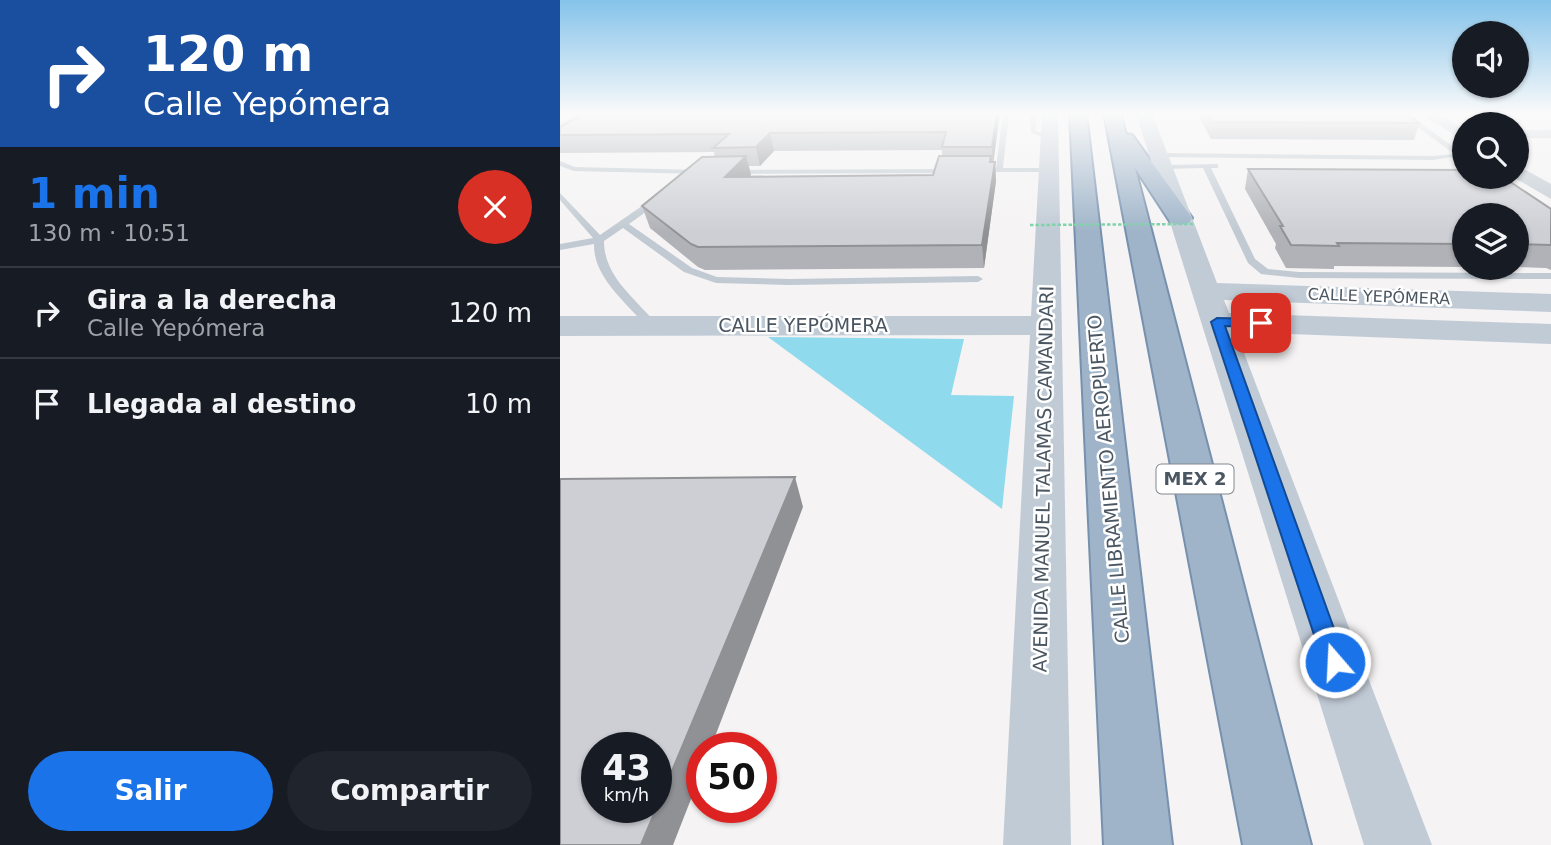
<!DOCTYPE html>
<html lang="es">
<meta charset="utf-8">
<style>
:root{--surface:#171b24;--page:#20242c;--text:#f1f3f6;--muted:#9ea1a6;--line:#363941;--accent:#1a73e8}
body{margin:0;font-family:"DejaVu Sans",sans-serif;background:var(--page);color:var(--text);height:100vh;display:flex;flex-direction:column;font-size:26px;white-space:nowrap}
*{box-sizing:border-box;margin:0}
p{font-size:23px;color:var(--muted)}
.icon{flex:none;width:38px;height:38px;fill:none;stroke:currentColor;stroke-width:2;stroke-linecap:round;stroke-linejoin:round}
.map{position:relative;flex:1;overflow:hidden}
.side{display:flex;flex-direction:column;background:var(--surface);width:560px}
.side>*{flex:none}
.guide{background:#1a4fa0;color:#fff;overflow:hidden}
.buttons{position:absolute;left:892px;top:21px;display:grid;gap:14px}
.buttons a{display:grid;place-items:center;width:77px;height:77px;border-radius:50%;background:var(--surface);box-shadow:0 2px 5px #0004;font-size:35px}
.speed{position:absolute;left:21px;top:732px;display:flex;gap:14px;font-size:35px;font-weight:700;text-align:center}
.speed>*{display:grid;place-content:center;width:91px;height:91px;border-radius:50%;background:var(--surface);box-shadow:0 2px 5px #0004;line-height:1}
.speed small{font-size:18px;font-weight:400}
.speed .limit{border:10px solid #d22;background:#fff;color:#111}
.pin{position:absolute;display:grid;place-items:center;width:60px;height:60px;color:#fff;margin:-30px;border-radius:14px;box-shadow:0 4px 10px #0006}
.me{position:absolute;width:77px;margin:-38px;rotate:341deg;stroke-linejoin:round;filter:drop-shadow(0 0 5px #0008)}
.turn{display:flex;align-items:center;gap:24px;height:147px;padding:0 28px;font-size:32px}
.turn .icon{width:91px;height:91px;stroke-width:2.5}
.turn b{display:block;font-size:49px;line-height:60px}
.round{display:grid;place-items:center;flex:none;width:74px;height:74px;border-radius:37px;background:var(--page)}
.headline{display:flex;align-items:center;justify-content:space-between;height:119px;padding:0 28px}
h1{font-size:42px;font-weight:700;line-height:52px;color:var(--accent)}
.cta{display:flex;gap:14px;margin-top:auto;padding:14px 28px}
.cta a{flex:1;height:80px;border-radius:42px;background:var(--accent);color:#fff;font-size:28px;font-weight:700;line-height:80px;text-align:center}
.cta a+a{background:var(--page);color:var(--text)}
ul{padding:0;list-style:none}
li{display:flex;align-items:center;gap:21px;height:91px;padding:0 28px;border-top:2px solid var(--line)}
li div{flex:1}
li b{display:block;font-size:26px}
li em{font-style:normal}
main{display:flex;flex:1;min-height:0}
.map>svg:first-child{display:block}
</style>
<main>
<section class="side">
<div class="guide">
<div class="turn"><svg class="icon" aria-label="right" viewBox="0 0 24 24"><path d="M7 20v-9h11M14 6l5 5-5 5"/></svg><div><b>120 m</b>Calle Yepómera</div></div>
</div>
<div class="headline"><div><h1>1 min</h1><p>130 m · 10:51</p></div><a class="round" style="background:#d93025;color:#fff"><svg class="icon" aria-label="close" viewBox="0 0 24 24"><path d="M6 6l12 12M18 6L6 18"/></svg></a></div>
<ul>
<li><svg class="icon" aria-label="right" viewBox="0 0 24 24"><path d="M7 20v-9h11M14 6l5 5-5 5"/></svg><div><b>Gira a la derecha</b><p>Calle Yepómera</p></div><em>120 m</em></li>
<li><svg class="icon" aria-label="arrive" viewBox="0 0 24 24"><path d="M6 21V4h12l-3 4 3 4H6"/></svg><div><b>Llegada al destino</b></div><em>10 m</em></li>
</ul>
<div class="cta"><a>Salir</a><a>Compartir</a></div>
</section>
<div class="map">
<svg width="991" height="845" viewBox="0 0 991 845">
<rect width="100%" height="100%" fill="#f5f3f3"/>
<!-- water -->
<path fill="#90daee" d="M 208,337 L 404,339 L 391,395 L 454,396 L 442,509 Z"/>
<g fill="none" stroke-linecap="round" stroke-linejoin="round">
<defs>
<path id="trunk" d="M 510,113 L 526,113 L 612,845 L 544,845 Z
M 544,113 L 560,113 L 566,134 L 572,135 L 632,218 L 629,223 L 620,225 L 611,223 L 575,168 L 751,845 L 683,845 Z"/>
</defs>
<!-- trunk casing -->
<use href="#trunk" stroke="#7690ad" stroke-width="4"/>
<!-- service -->
<path fill="#c1cad2" fill-rule="evenodd" d="M 0,113 L 7,113 L 0,117 Z
M 20,113 L 28,113 L 0,129 L 0,124 Z
M 443,113 L 449,113 L 443,168 L 489,168 L 493,170 L 492,172 L 414,172 L 413,170 L 417,168 L 436,168 Z
M 470,113 L 476,113 L 476,131 L 492,137 L 492,139 L 471,133 Z
M 839,113 L 846,113 L 905,155 L 873,160 L 600,157 L 596,155 L 600,153 L 873,156 L 894,154 Z
M 0,161 L 15,167 L 141,170 L 145,172 L 141,174 L 14,171 L 0,166 Z
M 658,164 L 658,168 L 651,168 L 695,259 L 708,269 L 739,272 L 991,273 L 991,279 L 739,278 L 701,274 L 688,263 L 643,168 L 604,169 L 600,167 L 604,165 Z
M 393,169 L 397,171 L 396,173 L 172,174 L 168,172 L 172,170 Z
M 0,193 L 40,235 L 95,197 L 101,197 L 101,201 L 69,224 L 132,268 L 157,277 L 229,279 L 418,276 L 423,279 L 418,282 L 229,285 L 156,283 L 124,272 L 63,228 L 44,241 C 44,278 77,299 98,326 L 92,329 L 88,328 C 68,304 33,278 34,244 L 0,250 L 0,244 L 33,238 L 0,200 Z"/>
<!-- minor -->
<path fill="#c1cad2" fill-rule="evenodd" d="M 957,130 L 991,130 L 991,138 L 957,138 Z"/>
<!-- tertiary -->
<path fill="#c1cad2" fill-rule="evenodd" d="M 860,113 L 878,113 L 905,130 L 905,142 Z
M 957,165 L 991,184 L 991,199 L 953,177 L 957,177 Z"/>
<!-- secondary -->
<path fill="#c1cbd6" fill-rule="evenodd" d="M 482,113 L 498,113 L 511,845 L 443,845 L 470,335 L 0,336 L 0,316 L 471,316 Z
M 576,113 L 592,113 L 657,283 L 991,294 L 991,312 L 664,300 L 669,313 L 991,324 L 991,344 L 676,332 L 872,845 L 804,845 Z"/>
<!-- trunk -->
<use href="#trunk" fill="#9fb4c9" fill-rule="evenodd"/>
<!-- path-bridge -->
<path stroke="#7ad0a6" stroke-width="2.5" stroke-dasharray="3.5 2" stroke-linecap="butt" d="M 470,225 L 634,224"/>
</g>
<!-- wall -->
<path fill="#b0b2b7" fill-rule="evenodd" d="M 25,113 L 440,113 L 433,162 L 435,162 L 436,181 L 424,268 L 145,270 L 138,267 L 90,228 L 82,206 L 155,157 L 154,152 L 0,153 L 0,127 ZM 382,150 L 382,156 L 373,175 L 190,176 L 191,175 L 189,166 L 200,166 L 214,151 Z
M 637,113 L 846,113 L 859,123 L 854,140 L 651,139 Z
M 688,169 L 991,209 L 991,270 L 986,268 L 957,267 L 957,215 L 905,215 L 905,267 L 774,266 L 774,269 L 726,268 L 715,248 L 716,244 L 685,189 Z"/>
<!-- shaded-wall -->
<path fill="#909195" d="M 437,113 L 440,113 L 433,165 L 432,147 Z
M 210,133 L 214,151 L 200,166 L 196,147 Z
M 186,156 L 191,175 L 171,197 L 165,177 Z
M 435,162 L 436,181 L 424,268 L 422,245 Z
M 235,477 L 243,507 L 151,747 L 142,747 L 142,771 L 113,845 L 81,845 Z"/>
<!-- building -->
<path fill="#cdcfd5" stroke="#909195" stroke-width="2" fill-rule="evenodd" d="M 26,113 L 437,113 L 432,147 L 382,147 L 386,132 L 210,133 L 196,147 L 153,148 L 169,134 L 0,135 L 0,127 Z
M 648,113 L 846,113 L 859,123 L 653,122 Z
M 186,156 L 165,177 L 373,175 L 379,156 L 431,156 L 430,162 L 435,162 L 422,245 L 138,247 L 131,244 L 82,206 L 142,157 Z
M 688,169 L 905,170 L 905,177 L 943,177 L 991,209 L 991,245 L 957,244 L 957,215 L 905,215 L 905,244 L 777,243 L 779,246 L 731,245 L 720,226 L 723,226 Z
M 235,477 L 81,845 L 0,845 L 0,479 ZM 37,747 L 96,747 L 96,807 L 37,807 Z"/>
<!-- sky -->
<linearGradient id="sky" x2="0" y2="1"><stop stop-color="#85c3ea"/><stop offset="0.49" stop-color="#fafafa"/><stop offset="1" stop-color="#fafafa" stop-opacity="0"/></linearGradient>
<rect width="991" height="232" fill="url(#sky)"/>
<!-- route -->
<path fill="#1a73e8" stroke="#114b97" stroke-width="2" d="M 657,318 L 701,319 L 707,323 L 701,327 L 665,326 L 786,662 L 783,669 L 775,672 L 767,669 L 763,662 L 651,322 Z"/>
<g text-anchor="middle" stroke-width="5" stroke-linejoin="round" paint-order="stroke">
<!-- far-street labels -->
<g font-size="16" fill="#4a5661" stroke="#fff">
<text transform="translate(819 296) rotate(2)" y="6">CALLE YEPÓMERA</text>
</g>
<!-- shield labels -->
<rect fill="#fff" stroke="#808990" stroke-width="2" x="596.5" y="464.5" width="77" height="29" rx="5"/>
<g font-size="18" font-weight="bold" fill="#4a5661">
<text x="635" y="485">MEX 2</text>
</g>
<!-- street labels -->
<g font-size="19" fill="#4a5661" stroke="#fff">
<text x="243" y="332">CALLE YEPÓMERA</text>
<text transform="translate(483 479) rotate(-89)" y="7">AVENIDA MANUEL TALAMAS CAMANDARI</text>
<text transform="translate(548 479) rotate(-95)" y="7">CALLE LIBRAMIENTO AEROPUERTO</text>
</g>
</g>
</svg>
<div class="buttons">
<a><svg class="icon" aria-label="sound" viewBox="0 0 24 24"><path d="M4 9h4l5-4v14l-5-4H4zM17 9q2 3 0 6"/></svg></a>
<a><svg class="icon" aria-label="search" viewBox="0 0 24 24"><circle cx="10" cy="10" r="6"/><path d="M15 15l6 6"/></svg></a>
<a><svg class="icon" aria-label="layers" viewBox="0 0 24 24"><path d="M12 4l9 5-9 5-9-5zM3 14l9 5 9-5"/></svg></a>
</div>
<div class="speed"><div>43<small>km/h</small></div><div class="limit">50</div></div>
<div class="pin" style="left:701px;top:323px;background:#d93025"><svg class="icon" aria-label="arrive" viewBox="0 0 24 24"><path d="M6 21V4h12l-3 4 3 4H6"/></svg></div>
<svg class="me" style="left:775px;top:662px" viewBox="-20 -20 40 40"><circle r="17" fill="#1a73e8" stroke="#fff" stroke-width="3"/><path d="M0-11L8 9 0 5-8 9z" fill="#fff"/></svg>
</div>
</main>
